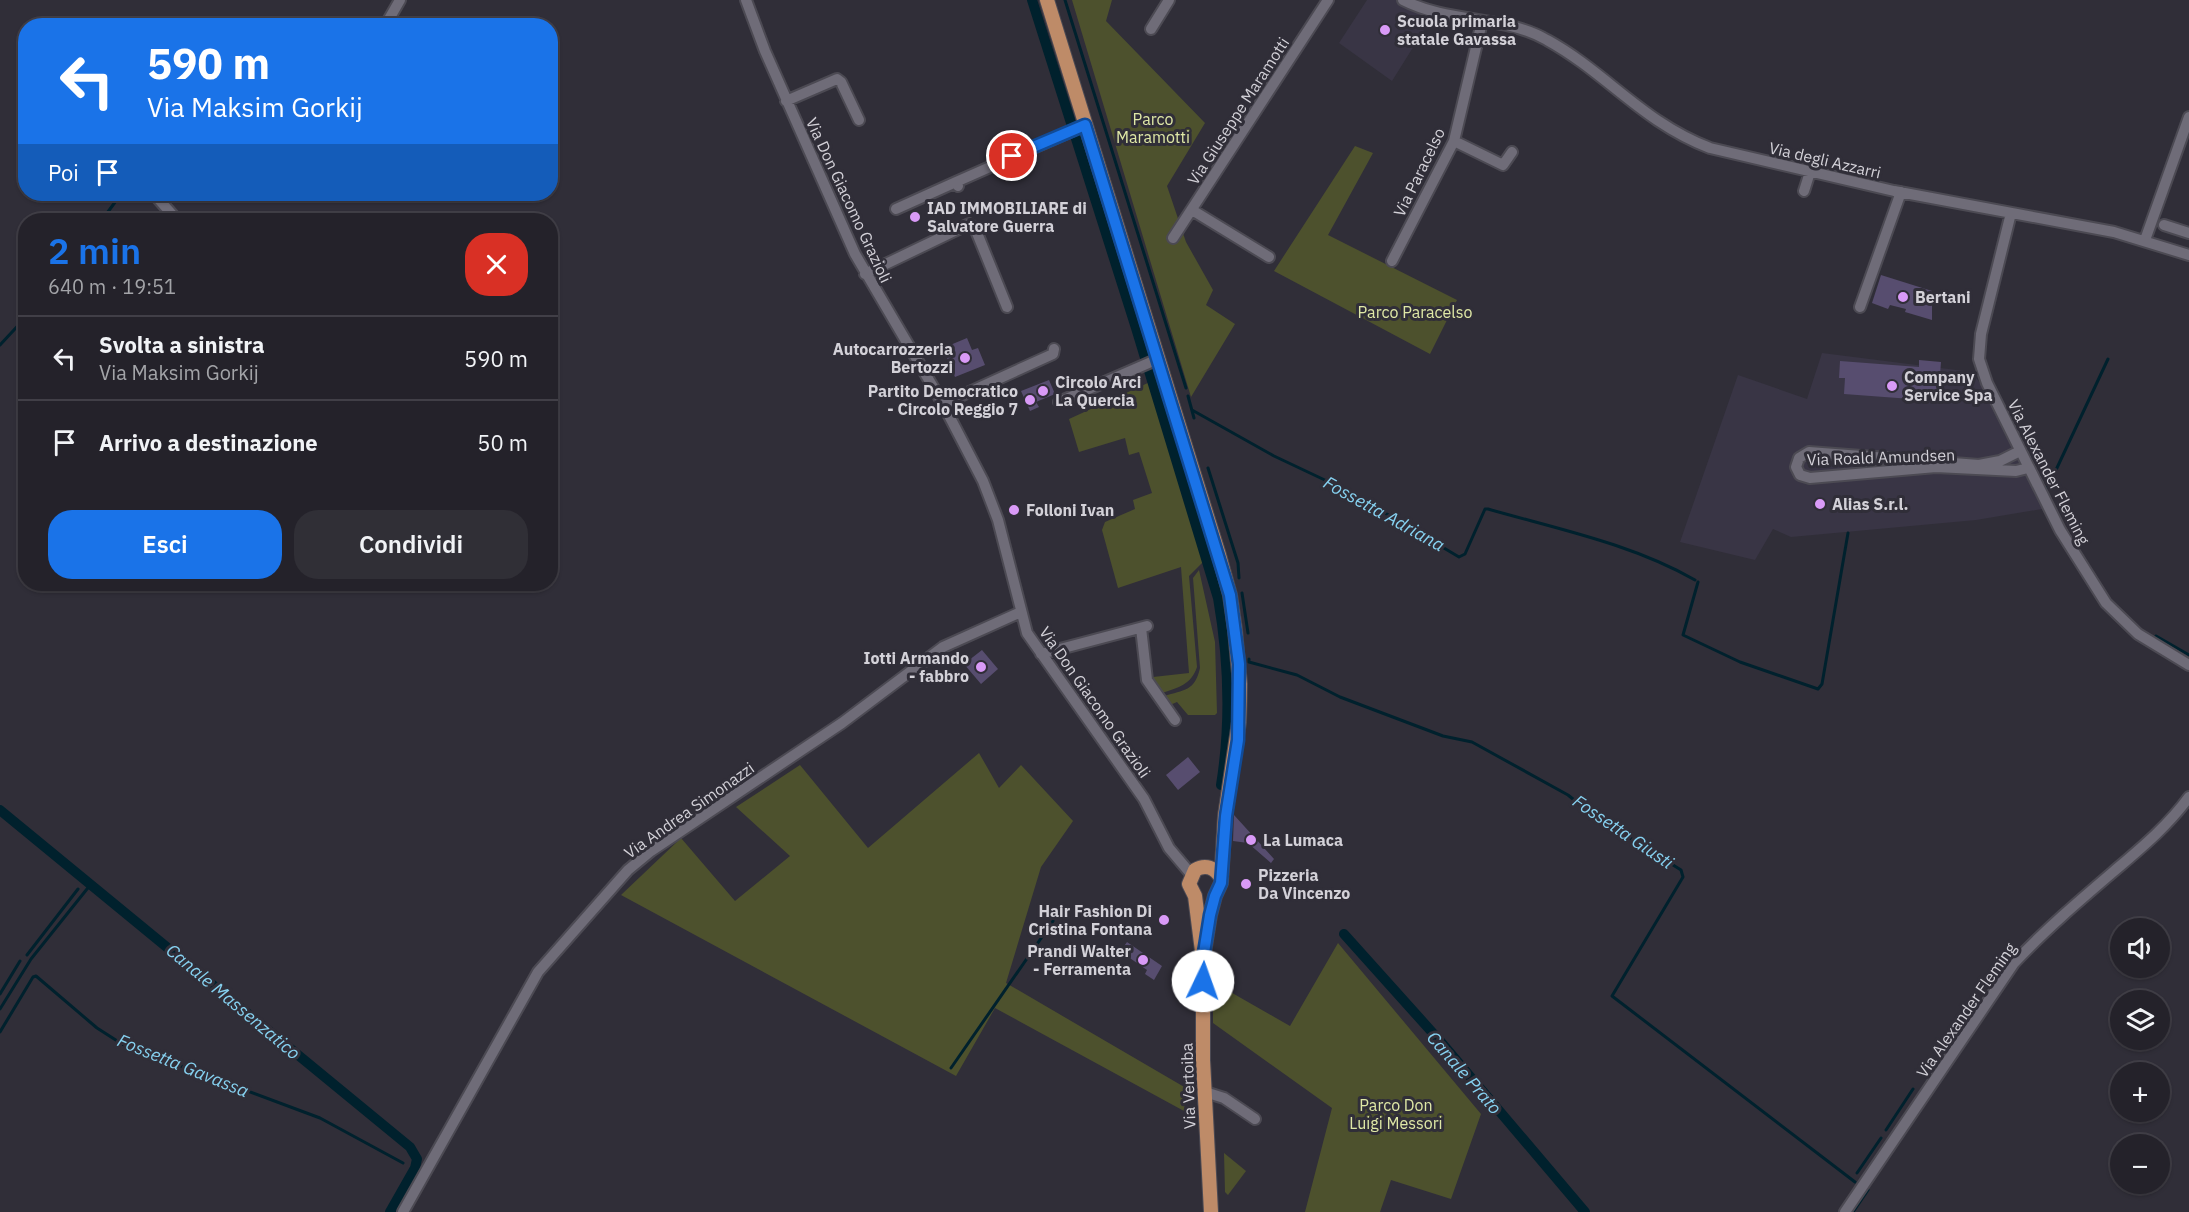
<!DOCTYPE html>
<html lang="it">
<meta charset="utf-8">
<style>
:root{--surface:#24222a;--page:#302f36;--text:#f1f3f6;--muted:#a3a4a8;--line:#413f47;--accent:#1a73e8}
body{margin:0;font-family:"IBM Plex Sans",sans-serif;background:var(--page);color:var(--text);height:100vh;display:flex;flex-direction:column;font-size:22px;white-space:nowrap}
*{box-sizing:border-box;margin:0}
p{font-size:20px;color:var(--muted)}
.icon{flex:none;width:33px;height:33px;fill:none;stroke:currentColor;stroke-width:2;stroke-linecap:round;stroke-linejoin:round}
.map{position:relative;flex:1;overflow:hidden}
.sheet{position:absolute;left:18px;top:213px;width:540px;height:378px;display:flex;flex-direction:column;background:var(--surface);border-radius:24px;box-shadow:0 2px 4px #0004,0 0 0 2px var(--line)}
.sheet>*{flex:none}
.hud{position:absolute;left:18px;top:18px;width:540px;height:183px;border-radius:24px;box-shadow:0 2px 4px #0004,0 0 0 2px var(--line);background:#1a73e8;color:#fff;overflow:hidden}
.controls{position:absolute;left:2110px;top:918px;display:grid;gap:12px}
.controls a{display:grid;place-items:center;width:60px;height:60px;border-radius:50%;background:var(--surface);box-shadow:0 2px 4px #0004,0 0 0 2px var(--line);font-size:30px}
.pin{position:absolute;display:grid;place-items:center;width:51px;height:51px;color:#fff;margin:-26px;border:3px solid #fff;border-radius:50%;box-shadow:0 2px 6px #0007}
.me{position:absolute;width:66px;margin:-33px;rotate:3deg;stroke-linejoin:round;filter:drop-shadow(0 0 4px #0008)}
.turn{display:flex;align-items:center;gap:21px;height:126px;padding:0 30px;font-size:27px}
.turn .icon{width:78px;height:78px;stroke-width:2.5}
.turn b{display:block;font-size:42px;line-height:51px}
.then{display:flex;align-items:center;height:57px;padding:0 30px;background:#0003;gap:12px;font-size:22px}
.round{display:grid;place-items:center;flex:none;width:63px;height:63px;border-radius:24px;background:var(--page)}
.overview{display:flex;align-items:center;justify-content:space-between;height:102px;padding:0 30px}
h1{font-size:36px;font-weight:600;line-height:45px;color:var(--accent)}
.button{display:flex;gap:12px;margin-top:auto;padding:12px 30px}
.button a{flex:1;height:69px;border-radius:24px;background:var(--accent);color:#fff;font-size:24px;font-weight:600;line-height:69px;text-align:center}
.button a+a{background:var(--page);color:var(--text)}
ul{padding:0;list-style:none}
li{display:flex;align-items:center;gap:18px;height:84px;padding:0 30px;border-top:2px solid var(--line)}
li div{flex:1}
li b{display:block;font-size:22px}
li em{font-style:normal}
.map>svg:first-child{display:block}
</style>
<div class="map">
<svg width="2189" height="1212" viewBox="0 0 2189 1212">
<rect width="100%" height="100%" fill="#302e38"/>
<!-- built -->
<path fill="#393545" d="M 1367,0 L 1397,0 L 1432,17 L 1392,81 L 1339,43 Z
M 1822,353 L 1972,372 L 2017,434 L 2048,508 L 1976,520 L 1791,537 L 1773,529 L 1755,560 L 1680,542 L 1738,375 L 1807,399 Z"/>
<!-- green -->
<path fill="#4d512d" d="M 1072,0 L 1112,0 L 1106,21 L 1205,123 L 1167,186 L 1186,242 L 1213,290 L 1206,305 L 1235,324 L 1191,397 Z
M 1355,146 L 1373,153 L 1328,235 L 1457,300 L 1430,354 L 1274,271 Z
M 1150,382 L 1204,558 L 1209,556 L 1189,576 L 1197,667 C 1191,685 1179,687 1162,693 L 1153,677 L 1189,673 L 1181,567 L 1118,588 L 1102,530 L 1105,522 L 1135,509 L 1133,500 L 1152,493 L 1139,452 L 1129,455 L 1125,438 L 1079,452 L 1069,419 Z
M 1199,570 L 1215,642 L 1217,713 L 1215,715 L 1188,715 L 1177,702 L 1170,705 L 1164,696 C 1184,690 1195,691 1200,668 L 1193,578 Z
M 979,753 L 999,788 L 1021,765 L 1073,821 L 1041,867 L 1006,983 L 1186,1088 L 1184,1111 L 995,1008 L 956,1076 L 621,895 L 681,838 L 735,901 L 790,856 L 736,807 L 800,765 L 868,848 Z
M 1338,943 L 1481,1114 L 1451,1199 L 1391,1180 L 1380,1212 L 1305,1212 L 1332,1108 L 1213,1023 L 1213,982 L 1290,1026 Z
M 1224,1153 L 1246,1171 L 1228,1195 L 1225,1192 Z"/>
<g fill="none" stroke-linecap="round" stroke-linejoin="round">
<!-- stream -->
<path stroke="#00212d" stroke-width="3" d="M 1065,0 L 1186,388
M 102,220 L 121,194
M 0,345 L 26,317
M 1188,396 L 1194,418
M 1192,410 L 1274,456 L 1348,491 L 1459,557 L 1465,554 L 1485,509 L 1488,509 C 1558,529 1632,544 1695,580
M 1208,468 L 1238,563 L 1239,578
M 2048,487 L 2108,359
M 1698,582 L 1683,635 L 1740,662 L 1818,689 L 1822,684 L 1848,533
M 1242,593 L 1248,633
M 2156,636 L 2189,655
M 1249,659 L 1249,662 L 1297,675 L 1340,697 L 1443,736 L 1472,742 L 1568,795 L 1589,812 L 1681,870 L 1683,877 L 1612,996 L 1855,1182
M 27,955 L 78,889
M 0,994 L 20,961
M 0,1009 L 31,959 L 91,884
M 0,1032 L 33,977 L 36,976 L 97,1028 L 122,1044 L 320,1118 L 403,1163
M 951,1068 L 1053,921
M 1886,1130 L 1913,1089
M 1857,1173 L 1881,1138
M 1853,1212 L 1868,1190"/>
<!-- canal -->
<path stroke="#00212d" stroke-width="10" d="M 1032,0 L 1136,328 L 1218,598 C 1229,661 1231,723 1221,785
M 0,810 L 410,1147 L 417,1159 L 415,1168 L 390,1212
M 1344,934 L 1440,1041 L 1585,1212"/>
</g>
<!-- building -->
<path fill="#574d6f" d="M 1881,275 L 1932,291 L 1932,320 L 1905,312 L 1906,309 L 1890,305 L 1888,309 L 1872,303 Z
M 967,338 L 972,350 L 978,348 L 985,365 L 955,377 L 943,348 Z
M 1919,360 L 1941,362 L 1938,401 L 1844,394 L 1845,378 L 1839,378 L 1840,361 L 1919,367 Z
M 1049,380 L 1055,394 L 1036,402 L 1039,407 L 1030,411 L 1021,391 Z
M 982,650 L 998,669 L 981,684 L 964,664 Z
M 1188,757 L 1200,772 L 1178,790 L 1166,775 Z
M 1234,815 L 1274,859 L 1271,863 L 1248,843 L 1233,841 Z
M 1127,942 L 1162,966 L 1154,980 L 1145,974 L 1147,970 L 1124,954 L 1125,952 L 1122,949 Z"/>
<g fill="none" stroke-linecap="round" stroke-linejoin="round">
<defs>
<path id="minor" d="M 746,0 L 765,51 L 855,254 L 943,404 L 983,481 L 998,520 L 1027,633 L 1144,799 L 1169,848 L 1191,874
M 1403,0 C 1450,24 1504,15 1547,40 C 1607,73 1642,122 1710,148 L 1894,191 L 2114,232 L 2189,255
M 385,26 L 400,0
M 1151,29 L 1169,0
M 786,101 L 837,79 L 841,82 L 859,120
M 1454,141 L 1503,165 L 1512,152
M 958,186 L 956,182 L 1085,125
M 1804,191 L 1810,172
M 154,194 L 177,220
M 896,209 L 956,182
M 1192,210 L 1269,257
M 2011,213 L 1981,334 L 1979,359 L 1987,383 L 2060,530 L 2106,603 L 2138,634 L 2189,665
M 2164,225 L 2189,233
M 1173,238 L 1328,0
M 2145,240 L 2189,117
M 1392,261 L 1454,141 L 1482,22
M 865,274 L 969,224 L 975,228 L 1007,307
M 1860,307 L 1901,192
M 1059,402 L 1158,359
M 943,404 L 1053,354 L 1054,349
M 2020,451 L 2000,461 L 1979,465 L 1809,452 L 1799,458 L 1796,467 L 1800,475 L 1810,478 L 1936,467 L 2016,471 L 2028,468
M 1141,628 L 1147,680 L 1175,720
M 1041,654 L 1147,626
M 1205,1092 L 1224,1098 L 1255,1119
M 403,1212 L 538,972 L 628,870 L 651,851 L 842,723 L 943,647 L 1021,612
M 1845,1212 L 2014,963 C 2045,930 2079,901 2113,872 C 2140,849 2168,826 2189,797"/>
<path id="major" d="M 1047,0 L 1219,555 L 1230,595 L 1235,630 L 1240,684 L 1239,722 L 1225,816 L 1221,883 L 1215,896 L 1210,915 L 1203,959
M 1211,1212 L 1203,1060 L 1203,959 L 1195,896 L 1189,884 L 1195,870 C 1205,864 1215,867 1221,878"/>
</defs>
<!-- minor casing -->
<use href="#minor" stroke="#4c4a53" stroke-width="14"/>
<!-- major casing -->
<use href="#major" stroke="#4c4a53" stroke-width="16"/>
<!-- minor -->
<use href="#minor" stroke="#6f6c78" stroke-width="10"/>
<!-- major -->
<use href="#major" stroke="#be8b68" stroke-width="14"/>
</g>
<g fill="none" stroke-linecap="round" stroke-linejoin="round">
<defs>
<path id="route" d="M 1012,156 L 1085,125 L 1230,595 L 1239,664 L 1238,740 L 1226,816 L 1221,883 L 1215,896 L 1210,915 L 1203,959 L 1203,981"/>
</defs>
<!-- route casing -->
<use href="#route" stroke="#114b97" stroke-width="15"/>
<!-- route -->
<use href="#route" stroke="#1a73e8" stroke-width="10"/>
</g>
<!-- markers -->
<g fill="#d99af7" stroke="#302e38" stroke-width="2">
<circle cx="1385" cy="30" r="6"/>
<circle cx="915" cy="217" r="6"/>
<circle cx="1903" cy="297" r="6"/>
<circle cx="965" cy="358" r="6"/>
<circle cx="1892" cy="386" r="6"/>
<circle cx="1043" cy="391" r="6"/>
<circle cx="1030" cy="400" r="6"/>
<circle cx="1820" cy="504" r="6"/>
<circle cx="1014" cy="510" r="6"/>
<circle cx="981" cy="667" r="6"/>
<circle cx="1251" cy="840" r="6"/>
<circle cx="1246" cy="884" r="6"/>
<circle cx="1164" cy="920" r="6"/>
<circle cx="1143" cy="960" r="6"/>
</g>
<g text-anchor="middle" stroke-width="6" stroke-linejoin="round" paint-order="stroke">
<!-- poi labels -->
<g font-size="16" font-weight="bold" fill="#d3d1d8" stroke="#302e38" text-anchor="start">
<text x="1397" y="27">Scuola primaria<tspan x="1397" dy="18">statale Gavassa</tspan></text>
<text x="927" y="214">IAD IMMOBILIARE di<tspan x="927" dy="18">Salvatore Guerra</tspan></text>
<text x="1915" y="303">Bertani</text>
<text x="953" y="355" text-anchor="end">Autocarrozzeria<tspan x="953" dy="18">Bertozzi</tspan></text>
<text x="1904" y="383">Company<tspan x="1904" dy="18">Service Spa</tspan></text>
<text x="1055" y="388">Circolo Arci<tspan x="1055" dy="18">La Quercia</tspan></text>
<text x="1018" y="397" text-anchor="end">Partito Democratico<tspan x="1018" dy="18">- Circolo Reggio 7</tspan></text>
<text x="1832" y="510">Alias S.r.l.</text>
<text x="1026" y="516">Folloni Ivan</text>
<text x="969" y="664" text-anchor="end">Iotti Armando<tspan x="969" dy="18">- fabbro</tspan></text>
<text x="1263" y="846">La Lumaca</text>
<text x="1258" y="881">Pizzeria<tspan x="1258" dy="18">Da Vincenzo</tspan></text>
<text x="1152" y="917" text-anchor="end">Hair Fashion Di<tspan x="1152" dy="18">Cristina Fontana</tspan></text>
<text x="1131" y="957" text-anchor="end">Prandi Walter<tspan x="1131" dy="18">- Ferramenta</tspan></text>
</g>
<!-- street labels -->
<g font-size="16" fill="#d3d1d8" stroke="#302e38">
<text transform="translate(1238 111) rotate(-57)" y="6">Via Giuseppe Maramotti</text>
<text transform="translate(1825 160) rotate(13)" y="6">Via degli Azzarri</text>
<text transform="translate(1419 172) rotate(-64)" y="6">Via Paracelso</text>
<text transform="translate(849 200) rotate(65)" y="6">Via Don Giacomo Grazioli</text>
<text transform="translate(1881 457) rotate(-2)" y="6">Via Roald Amundsen</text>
<text transform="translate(2049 472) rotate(63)" y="6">Via Alexander Fleming</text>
<text transform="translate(1095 702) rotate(55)" y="6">Via Don Giacomo Grazioli</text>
<text transform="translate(689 810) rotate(-35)" y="6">Via Andrea Simonazzi</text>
<text transform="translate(1966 1010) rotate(-55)" y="6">Via Alexander Fleming</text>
<text transform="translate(1188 1086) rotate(-92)" y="6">Via Vertoiba</text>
</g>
<!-- park labels -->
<g font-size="16" fill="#dfe8a6" stroke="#302e38">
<text x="1153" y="125">Parco<tspan x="1153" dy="18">Maramotti</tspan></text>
<text x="1415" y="318">Parco Paracelso</text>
<text x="1396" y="1111">Parco Don<tspan x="1396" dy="18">Luigi Messori</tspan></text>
</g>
<!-- water labels -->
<g font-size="18" font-style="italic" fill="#86d1f0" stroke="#302e38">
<text transform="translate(1384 514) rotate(29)" y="6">Fossetta Adriana</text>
<text transform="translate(1623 832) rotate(34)" y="6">Fossetta Giusti</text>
<text transform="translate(233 1002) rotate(40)" y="6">Canale Massenzatico</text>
<text transform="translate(183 1066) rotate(22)" y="6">Fossetta Gavassa</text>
<text transform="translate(1464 1073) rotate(49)" y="6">Canale Prato</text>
</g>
</g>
</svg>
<div class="controls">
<a><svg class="icon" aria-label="sound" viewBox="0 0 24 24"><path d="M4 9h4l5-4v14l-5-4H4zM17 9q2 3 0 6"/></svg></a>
<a><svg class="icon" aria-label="layers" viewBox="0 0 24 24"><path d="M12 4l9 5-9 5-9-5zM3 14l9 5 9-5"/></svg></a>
<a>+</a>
<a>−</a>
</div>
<div class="pin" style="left:1012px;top:156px;background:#d93025"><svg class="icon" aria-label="arrive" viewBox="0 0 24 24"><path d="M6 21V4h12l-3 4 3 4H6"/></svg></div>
<svg class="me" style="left:1203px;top:981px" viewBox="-20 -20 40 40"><circle r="19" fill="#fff"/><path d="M0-13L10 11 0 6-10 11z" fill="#1a73e8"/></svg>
<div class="hud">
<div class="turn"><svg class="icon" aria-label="left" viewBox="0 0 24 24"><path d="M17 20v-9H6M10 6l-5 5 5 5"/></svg><div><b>590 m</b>Via Maksim Gorkij</div></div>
<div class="then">Poi<svg class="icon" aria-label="arrive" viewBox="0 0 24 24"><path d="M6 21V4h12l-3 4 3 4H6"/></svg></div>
</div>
<section class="sheet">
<div class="overview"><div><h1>2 min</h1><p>640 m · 19:51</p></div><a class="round" style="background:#d93025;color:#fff"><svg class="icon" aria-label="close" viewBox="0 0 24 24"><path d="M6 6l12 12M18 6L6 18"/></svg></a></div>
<ul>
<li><svg class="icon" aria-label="left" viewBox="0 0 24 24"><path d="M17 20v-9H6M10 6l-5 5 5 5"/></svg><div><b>Svolta a sinistra</b><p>Via Maksim Gorkij</p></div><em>590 m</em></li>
<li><svg class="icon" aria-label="arrive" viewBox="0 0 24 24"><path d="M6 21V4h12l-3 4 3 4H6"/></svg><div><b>Arrivo a destinazione</b></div><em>50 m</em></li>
</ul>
<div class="button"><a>Esci</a><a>Condividi</a></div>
</section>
</div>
